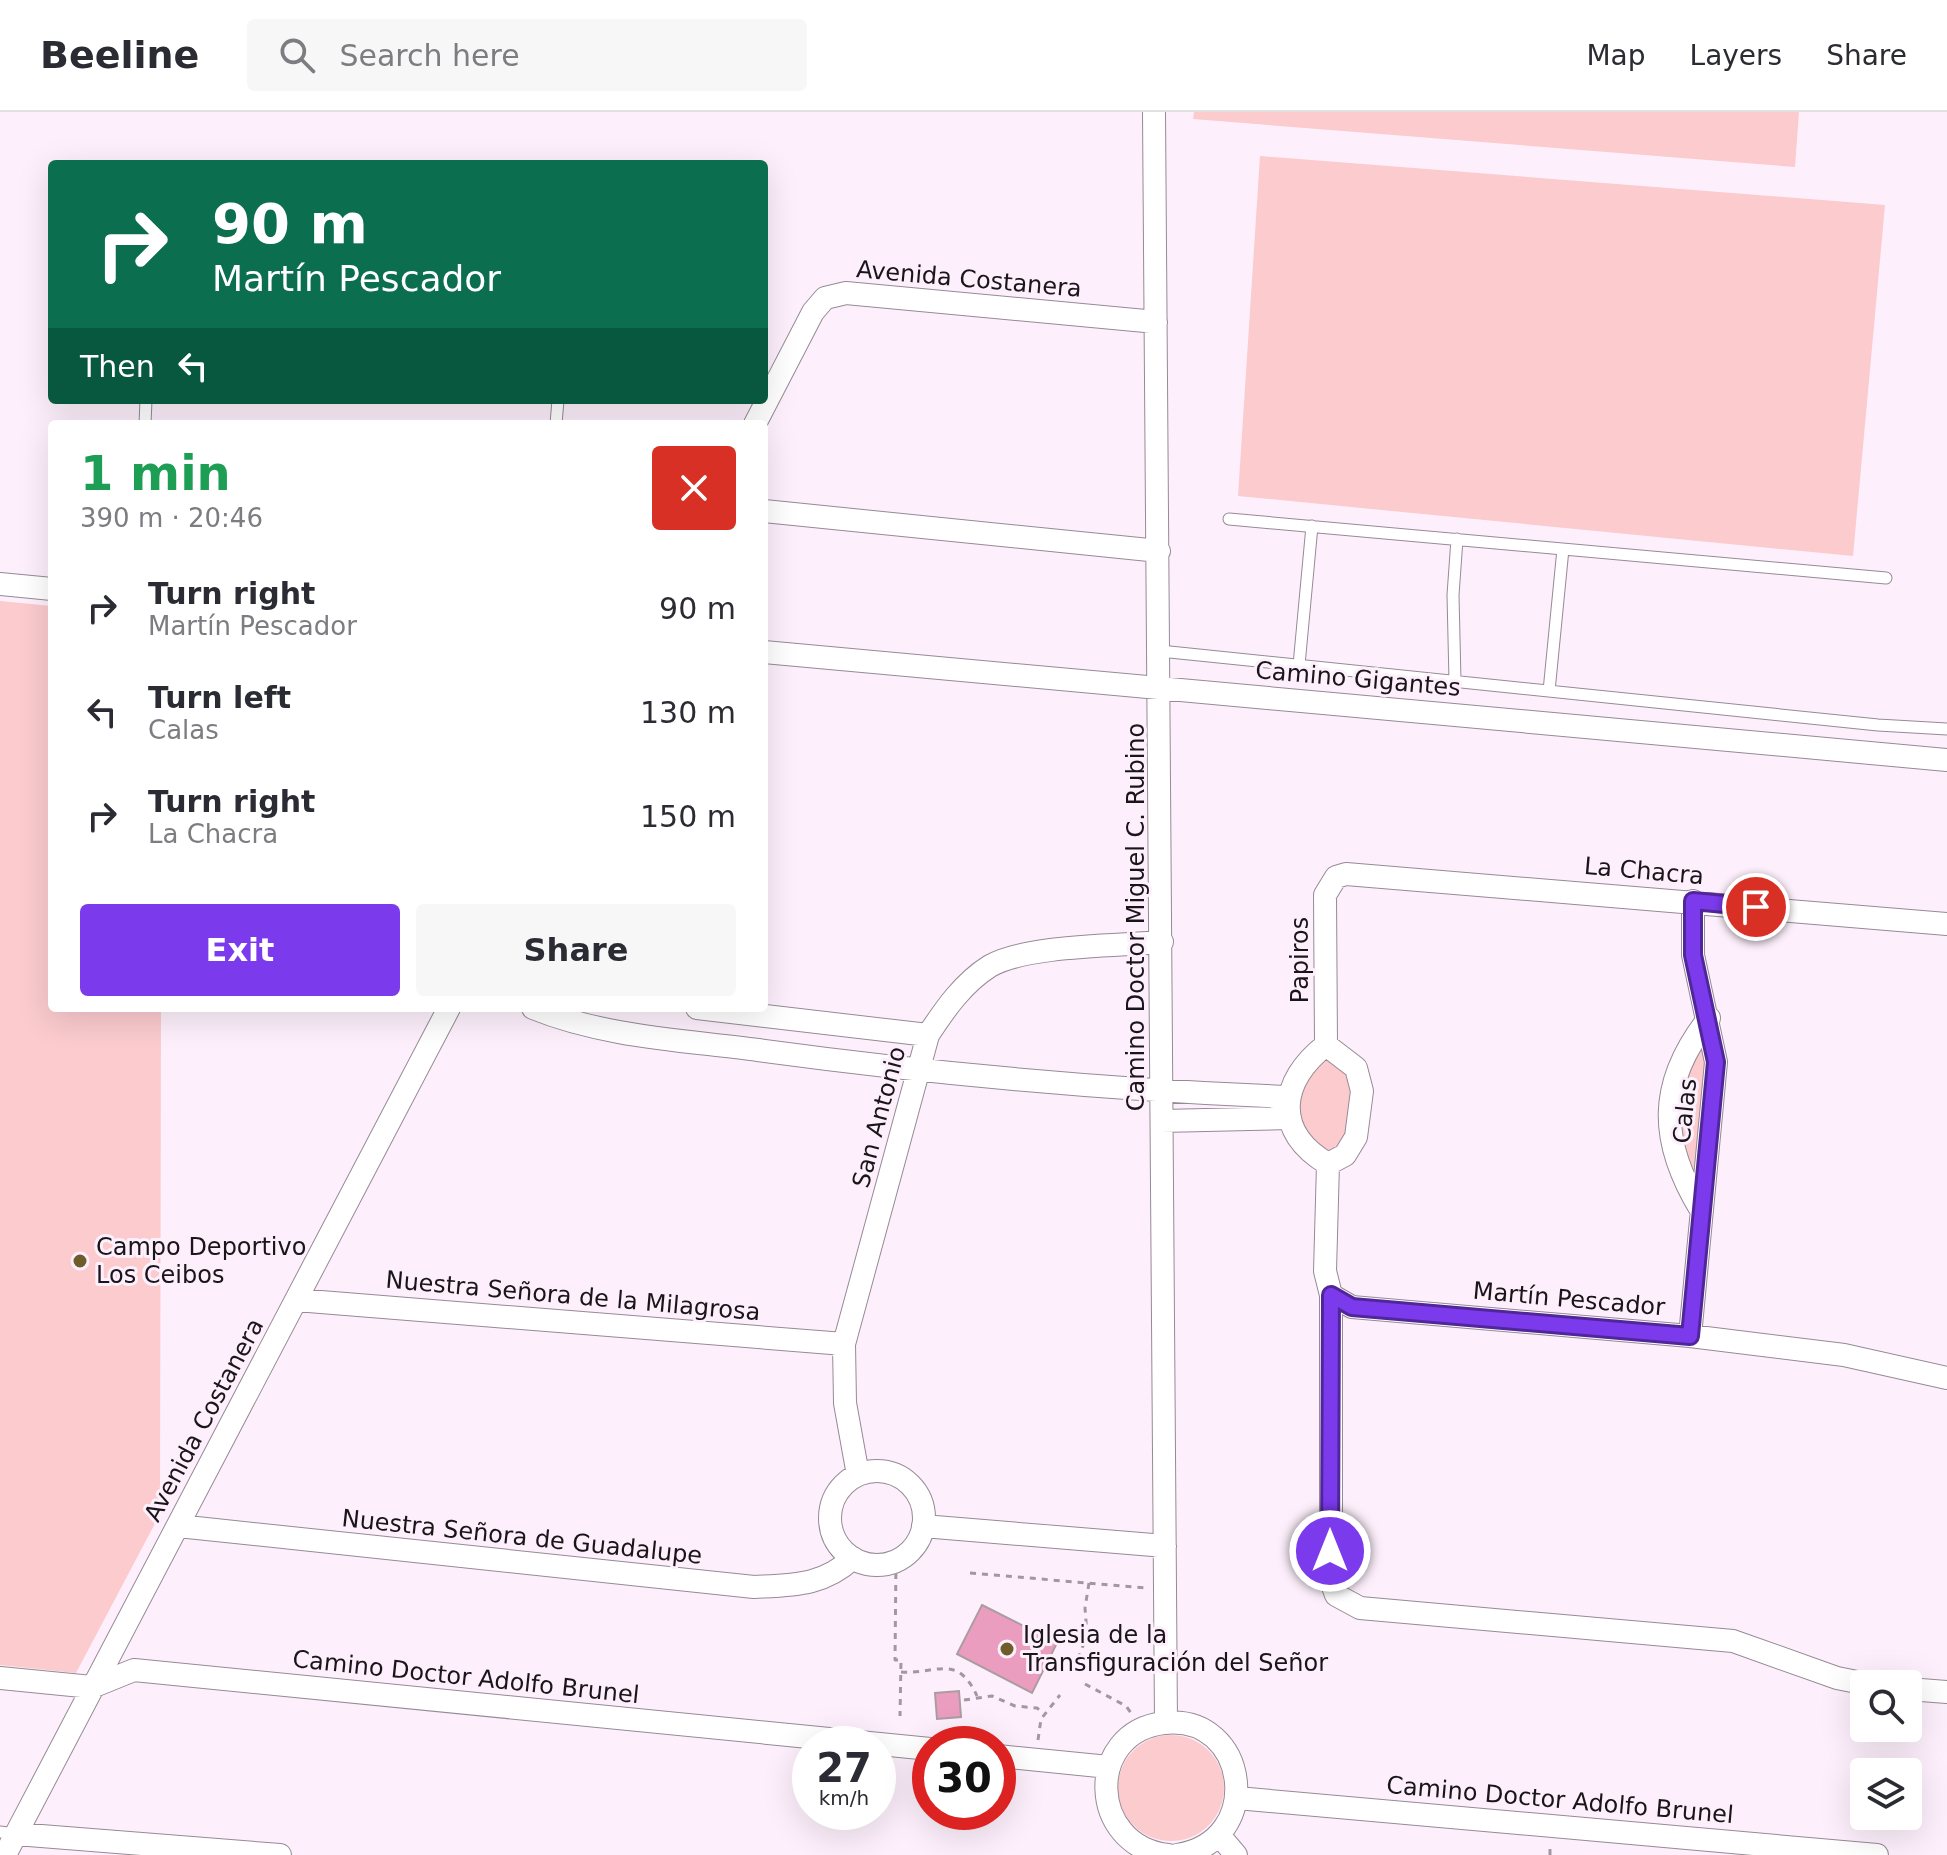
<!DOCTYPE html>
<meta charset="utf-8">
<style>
:root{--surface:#fff;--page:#f7f7f7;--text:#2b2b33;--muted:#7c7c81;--line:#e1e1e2;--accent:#7c3aed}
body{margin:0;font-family:"DejaVu Sans",sans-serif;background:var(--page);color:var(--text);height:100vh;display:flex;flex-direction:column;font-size:30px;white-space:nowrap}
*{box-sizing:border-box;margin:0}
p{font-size:26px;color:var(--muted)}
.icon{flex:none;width:44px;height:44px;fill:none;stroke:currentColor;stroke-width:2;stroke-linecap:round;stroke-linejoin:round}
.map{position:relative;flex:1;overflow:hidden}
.drawer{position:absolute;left:48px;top:308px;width:720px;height:592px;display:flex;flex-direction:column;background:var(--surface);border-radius:8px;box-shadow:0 8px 32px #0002}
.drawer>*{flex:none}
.banner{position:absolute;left:48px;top:48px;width:720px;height:244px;border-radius:8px;box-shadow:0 8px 32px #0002;background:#0b6e4f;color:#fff;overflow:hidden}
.fabs{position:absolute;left:1850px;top:1558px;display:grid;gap:16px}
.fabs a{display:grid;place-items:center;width:72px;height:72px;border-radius:8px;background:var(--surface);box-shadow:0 8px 32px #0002;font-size:40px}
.speed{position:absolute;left:792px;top:1614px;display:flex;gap:16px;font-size:40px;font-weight:700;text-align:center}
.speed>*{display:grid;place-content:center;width:104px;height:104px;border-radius:50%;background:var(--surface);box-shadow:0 8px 32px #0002;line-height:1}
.speed small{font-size:20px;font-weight:400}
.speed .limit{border:12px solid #d22;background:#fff;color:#111}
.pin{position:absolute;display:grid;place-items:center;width:68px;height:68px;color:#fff;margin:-34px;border:4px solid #fff;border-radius:50%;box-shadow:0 2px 8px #0007}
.me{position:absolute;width:88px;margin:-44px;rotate:0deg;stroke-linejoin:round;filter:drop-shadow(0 0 6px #0008)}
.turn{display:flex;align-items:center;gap:28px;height:168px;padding:0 32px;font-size:36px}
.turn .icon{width:104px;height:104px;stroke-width:2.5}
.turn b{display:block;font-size:56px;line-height:68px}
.then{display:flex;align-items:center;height:76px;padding:0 32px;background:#0003;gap:16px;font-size:30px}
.round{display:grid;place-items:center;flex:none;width:84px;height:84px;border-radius:8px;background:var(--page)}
.head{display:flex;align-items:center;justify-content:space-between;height:136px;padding:0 32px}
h1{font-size:48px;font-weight:700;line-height:60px;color:#1e9e55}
.primary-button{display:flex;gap:16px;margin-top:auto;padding:16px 32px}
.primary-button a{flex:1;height:92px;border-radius:8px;background:var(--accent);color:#fff;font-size:32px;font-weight:700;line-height:92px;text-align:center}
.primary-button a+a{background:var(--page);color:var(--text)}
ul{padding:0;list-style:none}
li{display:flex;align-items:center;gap:24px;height:104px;padding:0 32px}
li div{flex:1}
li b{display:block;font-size:30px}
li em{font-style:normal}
header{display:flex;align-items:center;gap:48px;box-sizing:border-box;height:112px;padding:0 40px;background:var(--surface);border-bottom:2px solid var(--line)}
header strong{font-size:38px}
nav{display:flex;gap:44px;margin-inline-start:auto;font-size:28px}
.search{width:560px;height:72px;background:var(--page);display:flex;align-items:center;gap:20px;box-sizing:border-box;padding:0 28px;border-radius:8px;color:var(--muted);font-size:30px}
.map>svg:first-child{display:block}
</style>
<header>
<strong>Beeline</strong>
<div class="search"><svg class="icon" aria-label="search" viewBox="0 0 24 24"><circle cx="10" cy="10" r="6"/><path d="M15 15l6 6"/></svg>Search here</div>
<nav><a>Map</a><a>Layers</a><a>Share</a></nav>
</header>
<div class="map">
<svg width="1947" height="1743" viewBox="0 0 1947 1743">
<rect width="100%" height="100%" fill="#fdf0fc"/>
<!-- green -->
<path fill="#fbcbce" d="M 1194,0 L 1799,0 L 1795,55 L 1193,7 Z
M 1260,44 L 1885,93 L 1853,444 L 1238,384 Z
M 0,489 L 52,494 L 52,896 L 161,896 L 160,1402 L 76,1561 L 0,1553 Z
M 1699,937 L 1707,940 L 1699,1065 L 1687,1060 L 1675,994 Z
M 1330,945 L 1351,965 L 1352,1024 L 1329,1042 L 1305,1024 C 1296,980 1291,972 1330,945 Z
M1118 1676a53 53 0 1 1 106 0a53 53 0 1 1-106 0Z"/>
<!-- building -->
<path fill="#eb9dbf" stroke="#ab9ca2" stroke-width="2" d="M 982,1493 L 1057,1531 L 1032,1581 L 957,1542 Z
M 959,1579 L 961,1605 L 937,1607 L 935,1581 Z"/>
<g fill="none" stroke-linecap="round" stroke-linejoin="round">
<defs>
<path id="lane" d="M 145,312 L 146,288
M 556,312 L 558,288
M 1229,407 L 1886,466
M 1160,539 L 1878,613 L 1947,617
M 1299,553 L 1312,414
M 1455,569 L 1453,483 L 1457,427
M 1549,579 L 1563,437
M 0,1720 L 16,1722"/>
<path id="street" d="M 1154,0 L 1166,1611
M 755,312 L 813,200 L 825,186 L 846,181 L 1156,210
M 764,399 L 1159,439
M 0,472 L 52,477
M 764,540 L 1947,648
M 533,896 C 604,925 683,928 758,938 C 935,962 1111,978 1289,985
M 697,896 L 928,923
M 1326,933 L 1325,783 L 1336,765 L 1346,762 L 1947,812
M 1326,933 C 1279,969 1273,1020 1328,1052
M 1326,933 L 1356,956 L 1362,979 L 1356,1025 L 1345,1043 L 1328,1052
M 1162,1009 L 1290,1006
M 1328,1052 L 1325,1159 L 1331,1183 L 1331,1469 L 1336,1483 L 1360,1496 L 1733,1529 L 1837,1566 L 1867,1572
M 1701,1098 C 1659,1029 1657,972 1709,906
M 1331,1183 L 1352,1195 L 1690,1224 L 1844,1243 L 1947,1266
M 296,1188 L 844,1232
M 1690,1224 L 1716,950 L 1693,843 L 1693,789
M830 1406a47 47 0 1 1 94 0a47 47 0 1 1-94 0Z
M 858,1363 L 845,1291 L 844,1232 L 928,923 C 945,897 963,871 990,854 C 1027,833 1117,834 1162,830
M 178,1414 L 754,1475 C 793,1473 823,1474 853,1446
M 923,1414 L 1165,1434
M 0,1566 L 92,1575 L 134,1558 L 930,1637
M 1908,1577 L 1947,1580
M 998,1644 L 1109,1655
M 1237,1686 L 1877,1743
M 16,1722 L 280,1743
M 1219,1723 L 1236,1743
M 5,1743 L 449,896
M 1168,1743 C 1088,1734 1085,1620 1164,1611 C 1249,1601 1266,1730 1177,1743"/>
</defs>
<!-- lane casing -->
<use href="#lane" stroke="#958a95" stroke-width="13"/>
<!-- street casing -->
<use href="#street" stroke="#958a95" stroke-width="24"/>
<!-- path -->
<path stroke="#a198a1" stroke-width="3" stroke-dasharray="6 6" stroke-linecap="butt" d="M 896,1449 L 895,1548 L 901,1548 L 900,1604
M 970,1461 L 1146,1476
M 1078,1547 L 1087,1523 L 1085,1496 L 1089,1471
M 901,1560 C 935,1563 957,1540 977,1584
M 1085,1572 L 1126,1594 L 1131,1601
M 964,1588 L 992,1584 L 1015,1594 L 1037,1596 L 1046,1603
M 1038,1628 L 1041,1607 L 1060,1583
M 1550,1743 L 1550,1733"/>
<!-- lane -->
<use href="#lane" stroke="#fff" stroke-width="11"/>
<!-- street -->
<use href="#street" stroke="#fff" stroke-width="22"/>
</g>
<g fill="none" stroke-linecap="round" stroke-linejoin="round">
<defs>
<path id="route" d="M 1330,1439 L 1331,1183 L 1352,1195 L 1690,1224 L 1716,950 L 1693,843 L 1693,789 L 1756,795"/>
</defs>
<!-- route casing -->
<use href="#route" stroke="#51269a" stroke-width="20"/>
<!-- route -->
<use href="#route" stroke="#7c3aed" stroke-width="14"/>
</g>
<!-- markers -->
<g fill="#705b2a" stroke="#fdf0fc" stroke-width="3">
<circle cx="80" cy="1149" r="8"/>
<circle cx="1007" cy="1537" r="8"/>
</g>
<g text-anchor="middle" stroke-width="6" stroke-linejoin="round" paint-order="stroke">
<!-- street labels -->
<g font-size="24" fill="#191519" stroke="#fdf0fc">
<text transform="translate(969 167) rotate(5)" y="8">Avenida Costanera</text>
<text transform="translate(1358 567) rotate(5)" y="8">Camino Gigantes</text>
<text transform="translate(1644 759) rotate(5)" y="8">La Chacra</text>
<text transform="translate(1136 805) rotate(-90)" y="8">Camino Doctor Miguel C. Rubino</text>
<text transform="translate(1300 848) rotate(-90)" y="8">Papiros</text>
<text transform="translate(1685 999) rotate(-84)" y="8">Calas</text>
<text transform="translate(879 1005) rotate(-75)" y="8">San Antonio</text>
<text transform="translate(573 1184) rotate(5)" y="8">Nuestra Señora de la Milagrosa</text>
<text transform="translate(1569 1187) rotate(5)" y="8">Martín Pescador</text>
<text transform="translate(204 1308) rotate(-62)" y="8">Avenida Costanera</text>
<text transform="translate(522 1425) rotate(6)" y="8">Nuestra Señora de Guadalupe</text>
<text transform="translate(466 1565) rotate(6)" y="8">Camino Doctor Adolfo Brunel</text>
<text transform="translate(1560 1688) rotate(5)" y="8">Camino Doctor Adolfo Brunel</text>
</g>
<!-- poi labels -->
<g font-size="24" fill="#191519" stroke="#fdf0fc" text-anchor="start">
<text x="96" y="1143">Campo Deportivo<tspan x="96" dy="28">Los Ceibos</tspan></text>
<text x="1023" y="1531">Iglesia de la<tspan x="1023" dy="28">Transfiguración del Señor</tspan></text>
</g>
</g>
</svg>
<div class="fabs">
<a><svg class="icon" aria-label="search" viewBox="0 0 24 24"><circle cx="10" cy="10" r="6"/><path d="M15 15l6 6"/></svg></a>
<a><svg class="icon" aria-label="layers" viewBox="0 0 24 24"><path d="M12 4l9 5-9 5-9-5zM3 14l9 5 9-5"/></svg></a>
</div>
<div class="speed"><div>27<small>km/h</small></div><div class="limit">30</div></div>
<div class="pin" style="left:1756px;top:795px;background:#d93025"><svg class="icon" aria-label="arrive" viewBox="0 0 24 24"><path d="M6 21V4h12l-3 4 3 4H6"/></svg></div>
<svg class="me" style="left:1330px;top:1439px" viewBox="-20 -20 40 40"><circle r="17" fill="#7c3aed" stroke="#fff" stroke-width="3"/><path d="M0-11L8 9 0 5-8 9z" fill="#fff"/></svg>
<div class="banner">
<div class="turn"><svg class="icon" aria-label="right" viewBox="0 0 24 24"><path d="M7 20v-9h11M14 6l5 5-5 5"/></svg><div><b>90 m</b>Martín Pescador</div></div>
<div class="then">Then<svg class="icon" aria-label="left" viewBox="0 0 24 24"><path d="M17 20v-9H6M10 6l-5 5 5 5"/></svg></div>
</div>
<section class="drawer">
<div class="head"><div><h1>1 min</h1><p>390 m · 20:46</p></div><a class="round" style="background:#d93025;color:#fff"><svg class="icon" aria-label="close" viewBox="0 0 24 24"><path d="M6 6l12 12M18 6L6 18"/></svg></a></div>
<ul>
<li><svg class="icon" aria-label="right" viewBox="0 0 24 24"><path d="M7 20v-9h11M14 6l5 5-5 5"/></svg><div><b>Turn right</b><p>Martín Pescador</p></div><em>90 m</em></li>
<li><svg class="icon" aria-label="left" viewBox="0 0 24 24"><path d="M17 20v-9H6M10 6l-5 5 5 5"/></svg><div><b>Turn left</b><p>Calas</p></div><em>130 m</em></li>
<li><svg class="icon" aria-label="right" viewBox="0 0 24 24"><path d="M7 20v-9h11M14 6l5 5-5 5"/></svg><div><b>Turn right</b><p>La Chacra</p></div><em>150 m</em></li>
</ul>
<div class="primary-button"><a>Exit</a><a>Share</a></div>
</section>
</div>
